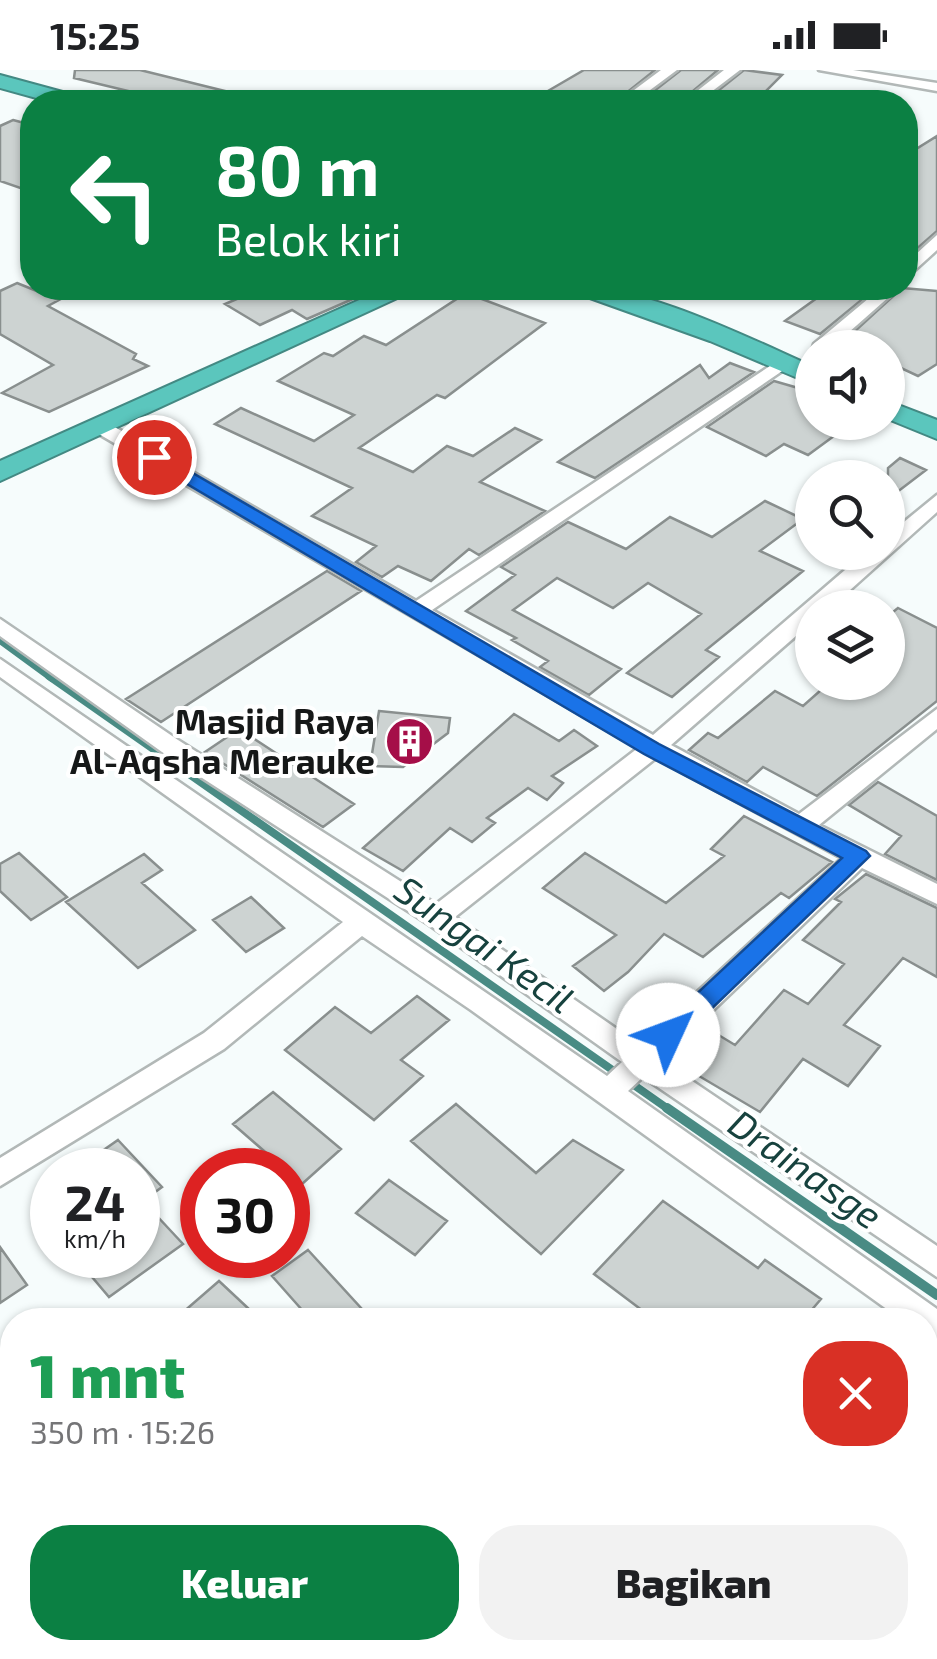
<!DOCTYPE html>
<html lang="id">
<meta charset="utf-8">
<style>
:root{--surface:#fff;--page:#f2f2f2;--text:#202124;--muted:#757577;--accent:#0b8043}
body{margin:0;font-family:"Exo 2",sans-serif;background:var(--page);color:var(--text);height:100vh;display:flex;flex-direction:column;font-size:38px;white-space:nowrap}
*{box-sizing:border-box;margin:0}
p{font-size:32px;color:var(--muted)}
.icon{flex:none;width:55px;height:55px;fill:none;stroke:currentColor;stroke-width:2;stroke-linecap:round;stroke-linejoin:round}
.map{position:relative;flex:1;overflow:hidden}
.sheet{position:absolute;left:0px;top:1238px;width:938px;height:352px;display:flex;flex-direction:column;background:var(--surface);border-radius:40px 40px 0 0;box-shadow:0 2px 8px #0004}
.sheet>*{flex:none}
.top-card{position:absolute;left:20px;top:20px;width:898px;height:210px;border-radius:40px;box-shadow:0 2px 8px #0004;background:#0b8043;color:#fff;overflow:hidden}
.buttons{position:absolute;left:795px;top:260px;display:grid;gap:20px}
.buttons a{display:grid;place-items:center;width:110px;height:110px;border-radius:50%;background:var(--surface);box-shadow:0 2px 8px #0004;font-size:50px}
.speed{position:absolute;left:30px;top:1078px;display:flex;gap:20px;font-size:50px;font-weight:700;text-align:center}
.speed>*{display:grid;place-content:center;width:130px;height:130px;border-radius:50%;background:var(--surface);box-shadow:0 2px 8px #0004;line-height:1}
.speed small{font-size:25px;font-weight:400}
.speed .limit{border:15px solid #d22;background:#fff;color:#111}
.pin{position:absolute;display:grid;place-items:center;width:85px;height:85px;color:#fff;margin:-42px;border:5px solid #fff;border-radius:50%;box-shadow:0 2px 10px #0007}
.me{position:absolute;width:110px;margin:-55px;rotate:47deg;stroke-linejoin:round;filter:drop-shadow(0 0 8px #0008)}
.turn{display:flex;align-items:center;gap:35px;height:210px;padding:0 30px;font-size:45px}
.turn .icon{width:130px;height:130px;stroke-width:2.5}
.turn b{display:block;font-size:70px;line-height:85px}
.round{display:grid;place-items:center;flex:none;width:105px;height:105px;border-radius:40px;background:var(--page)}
.head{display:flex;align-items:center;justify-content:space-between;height:170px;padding:0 30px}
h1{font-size:60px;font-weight:800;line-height:75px;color:#1e9e55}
.cta{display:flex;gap:20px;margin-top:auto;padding:20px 30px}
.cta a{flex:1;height:115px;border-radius:40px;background:var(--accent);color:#fff;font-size:40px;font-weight:800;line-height:115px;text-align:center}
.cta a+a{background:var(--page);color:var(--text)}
.status{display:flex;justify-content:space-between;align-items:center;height:70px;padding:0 50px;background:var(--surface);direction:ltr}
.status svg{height:28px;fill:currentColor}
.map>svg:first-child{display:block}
</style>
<div class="status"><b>15:25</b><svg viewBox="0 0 49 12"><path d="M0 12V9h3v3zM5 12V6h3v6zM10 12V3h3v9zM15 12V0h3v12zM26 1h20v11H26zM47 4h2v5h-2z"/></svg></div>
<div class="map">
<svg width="937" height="1589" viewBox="0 0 937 1589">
<rect width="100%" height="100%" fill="#f6fcfc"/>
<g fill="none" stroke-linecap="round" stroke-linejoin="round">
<!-- stream-far2 -->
<path stroke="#498b84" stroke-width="6" d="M 0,571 L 52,609"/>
<!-- stream-far1 -->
<path stroke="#498b84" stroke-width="8" d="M 49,606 L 671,1041"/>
<!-- stream -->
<path stroke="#498b84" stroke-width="10" d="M 667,1038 L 937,1225"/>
</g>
<!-- building -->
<path fill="#cdd3d2" stroke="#898f8e" stroke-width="2.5" d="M 75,0 L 140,0 L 241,25 L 240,32 L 139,32 L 149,26 L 74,8 Z
M 584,0 L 655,0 L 615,32 L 566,32 L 541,25 Z
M 681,0 L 718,0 L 680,32 L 640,32 Z
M 744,0 L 782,5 L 755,32 L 704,32 Z
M 13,50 L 32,55 L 32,122 L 0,111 L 0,56 Z
M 937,66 L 937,161 L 905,189 L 905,86 Z
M 17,213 L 59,230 L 48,236 L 136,284 L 133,289 L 148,296 L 49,342 L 2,323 L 53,295 L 0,264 L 0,221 Z
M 263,218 L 378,218 L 307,249 L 292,240 L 260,255 L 225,234 Z
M 831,218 L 876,218 L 820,264 L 785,251 Z
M 902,218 L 937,221 L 937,294 L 918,306 L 888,292 L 888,278 L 855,278 L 843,272 Z
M 466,223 L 545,253 L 445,328 L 437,325 L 359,378 L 413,402 L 447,376 L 473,386 L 515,358 L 541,370 L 480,412 L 545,441 L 479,485 L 469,479 L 431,511 L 398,496 L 382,507 L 356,492 L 376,476 L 312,446 L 352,418 L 215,354 L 241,338 L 314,371 L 354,345 L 278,311 L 324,283 L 333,286 L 364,266 L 386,275 Z
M 730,293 L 754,302 L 595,408 L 558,392 L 700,295 L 709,308 Z
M 774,311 L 812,322 L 812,352 L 853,352 L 808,385 L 784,374 L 766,386 L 707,357 Z
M 900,388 L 926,400 L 888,429 L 888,398 Z
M 765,431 L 803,449 L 760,481 L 803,501 L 706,580 L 719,587 L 672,627 L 627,603 L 701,544 L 648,513 L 613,538 L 557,508 L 513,540 L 621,599 L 589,625 L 540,597 L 548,591 L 512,570 L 516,568 L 466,541 L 515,505 L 501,497 L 568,452 L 626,479 L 670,447 L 712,467 Z
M 327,501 L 361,521 L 161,652 L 126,629 Z
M 898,538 L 937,558 L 937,631 L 817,726 L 763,697 L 747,712 L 689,680 L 708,663 L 718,668 L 775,621 L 803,636 L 830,612 L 888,612 L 888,546 Z
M 379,641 L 450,648 L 448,663 L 403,697 L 370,696 Z
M 514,644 L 559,671 L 574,660 L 597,676 L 552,706 L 563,713 L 547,730 L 528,718 L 487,748 L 495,753 L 472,772 L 450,758 L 403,801 L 363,778 Z
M 239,659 L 288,691 L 354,734 L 323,757 L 205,682 Z
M 878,712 L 937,746 L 937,810 L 885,784 L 901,766 L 849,735 Z
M 744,746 L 832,792 L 789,828 L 781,823 L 703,887 L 664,864 L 628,902 L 604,921 L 573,896 L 616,865 L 543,818 L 585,783 L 666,833 L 724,786 L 711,779 Z
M 19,783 L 67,827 L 31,850 L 0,821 L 0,794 Z
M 144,784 L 162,800 L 142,813 L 195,860 L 138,898 L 66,832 Z
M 866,804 L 937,838 L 937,907 L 903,888 L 844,955 L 880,976 L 848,1016 L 803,989 L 760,1042 L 677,993 L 707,958 L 735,975 L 784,920 L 808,934 L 844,894 L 803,870 L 841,832 L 835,829 Z
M 251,827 L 284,858 L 246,882 L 213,850 Z
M 417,926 L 449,950 L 401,990 L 423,1006 L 374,1050 L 285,980 L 335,937 L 371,963 Z
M 273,1022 L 341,1079 L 302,1114 L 233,1054 Z
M 456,1034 L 536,1103 L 573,1070 L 623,1100 L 541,1184 L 411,1071 Z
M 118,1070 L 162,1117 L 143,1131 L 183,1174 L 109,1227 L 81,1194 L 94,1185 L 138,1185 L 138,1100 L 75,1100 Z
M 389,1110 L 447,1151 L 415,1185 L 356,1143 Z
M 663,1131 L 758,1198 L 765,1190 L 821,1229 L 803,1250 L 655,1250 L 594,1204 Z
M 0,1177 L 27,1215 L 0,1233 Z
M 308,1180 L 372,1250 L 311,1250 L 272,1206 Z
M 219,1211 L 250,1240 L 238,1250 L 174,1250 Z"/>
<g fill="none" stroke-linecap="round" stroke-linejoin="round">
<defs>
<path id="minor" d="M 661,0 L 677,0 L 634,32 L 618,32 Z
M 724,0 L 740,0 L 698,32 L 683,32 Z
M 819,0 L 853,0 L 937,13 L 937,21 Z
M 937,165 L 937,180 L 905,209 L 905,194 Z
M 881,218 L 899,218 L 831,278 L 812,280 L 814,274 Z
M 782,288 L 788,289 L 788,297 L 432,540 L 653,665 L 866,482 L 888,482 L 888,465 L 937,425 L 937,442 L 830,538 L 812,538 L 812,552 L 671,675 L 799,744 L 937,639 L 937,659 L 819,755 L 937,814 L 937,834 L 862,798 L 661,990 L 937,1176 L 937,1207 L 643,1007 L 628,1021 L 937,1239 L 937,1272 L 925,1267 L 925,1250 L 902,1250 L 471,940 L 362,866 L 224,979 L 0,1116 L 0,1088 L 204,963 L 343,852 L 0,607 L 0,589 L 607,1006 L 622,992 L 428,854 L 162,682 L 0,566 L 0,549 L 178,670 L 436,834 L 638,678 L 92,360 L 92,352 L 106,352 L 416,531 ZM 656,688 L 842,788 L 640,975 L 455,847 Z"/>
<path id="highway" d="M 0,5 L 81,27 L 84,32 L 51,32 L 0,18 Z
M 386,218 L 419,218 L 0,411 L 0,391 Z
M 572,218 C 641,213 748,268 812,296 L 812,314 L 710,271 L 576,223 Z
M 888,331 L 937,350 L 937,369 L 888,349 Z"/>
</defs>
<!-- minor casing -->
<use href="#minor" stroke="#b2b8b7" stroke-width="5"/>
<!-- highway casing -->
<use href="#highway" stroke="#438983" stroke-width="4"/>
<!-- minor -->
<use href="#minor" fill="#fff" fill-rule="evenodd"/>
<!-- highway -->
<use href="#highway" fill="#5bc6bd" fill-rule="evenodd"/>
</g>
<!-- route -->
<path fill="#1a73e8" stroke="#114b97" stroke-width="2.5" d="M 148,384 L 160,384 L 659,674 L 866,781 L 870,786 L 677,972 L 660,972 L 656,965 L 660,958 L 842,788 L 644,684 L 148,391 Z"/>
<!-- icons -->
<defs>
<symbol id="building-disc" viewBox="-11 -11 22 22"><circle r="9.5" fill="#a50e48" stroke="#fff"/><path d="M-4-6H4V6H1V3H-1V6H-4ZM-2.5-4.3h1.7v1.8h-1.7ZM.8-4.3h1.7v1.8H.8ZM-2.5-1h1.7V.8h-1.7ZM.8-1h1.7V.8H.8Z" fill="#fff"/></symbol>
</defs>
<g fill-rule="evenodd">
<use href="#building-disc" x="382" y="644" width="55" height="55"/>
</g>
<g text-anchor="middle" stroke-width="8" stroke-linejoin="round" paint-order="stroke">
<!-- poi labels -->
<g font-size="35" font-weight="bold" fill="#161818" stroke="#fff" text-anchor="end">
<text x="375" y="664">Masjid Raya<tspan x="375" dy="40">Al-Aqsha Merauke</tspan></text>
</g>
<!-- water labels -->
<g font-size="38" font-style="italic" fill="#17423e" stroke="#fff">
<text transform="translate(484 875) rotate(35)" y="13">Sungai Kecil</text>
<text transform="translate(805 1100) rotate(35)" y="13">Drainasge</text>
</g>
</g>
</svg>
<div class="buttons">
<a><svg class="icon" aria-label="sound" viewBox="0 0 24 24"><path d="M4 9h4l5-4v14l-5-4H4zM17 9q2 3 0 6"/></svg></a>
<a><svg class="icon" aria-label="search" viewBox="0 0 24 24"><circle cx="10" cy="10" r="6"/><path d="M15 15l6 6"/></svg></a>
<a><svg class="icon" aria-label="layers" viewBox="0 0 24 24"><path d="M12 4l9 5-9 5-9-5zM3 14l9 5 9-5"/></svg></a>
</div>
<div class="speed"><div>24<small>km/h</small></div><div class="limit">30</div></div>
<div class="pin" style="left:154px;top:387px;background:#d93025"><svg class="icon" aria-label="arrive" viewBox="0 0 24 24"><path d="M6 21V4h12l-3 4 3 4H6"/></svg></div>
<svg class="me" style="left:668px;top:965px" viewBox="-20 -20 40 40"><circle r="19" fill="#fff"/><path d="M0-13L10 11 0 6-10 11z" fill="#1a73e8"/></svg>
<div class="top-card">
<div class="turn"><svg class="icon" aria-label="left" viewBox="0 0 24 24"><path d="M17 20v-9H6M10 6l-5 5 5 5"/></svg><div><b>80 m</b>Belok kiri</div></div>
</div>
<section class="sheet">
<div class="head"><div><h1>1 mnt</h1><p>350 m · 15:26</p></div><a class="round" style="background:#d93025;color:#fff"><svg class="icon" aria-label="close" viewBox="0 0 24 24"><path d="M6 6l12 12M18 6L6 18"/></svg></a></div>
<div class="cta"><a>Keluar</a><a>Bagikan</a></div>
</section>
</div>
